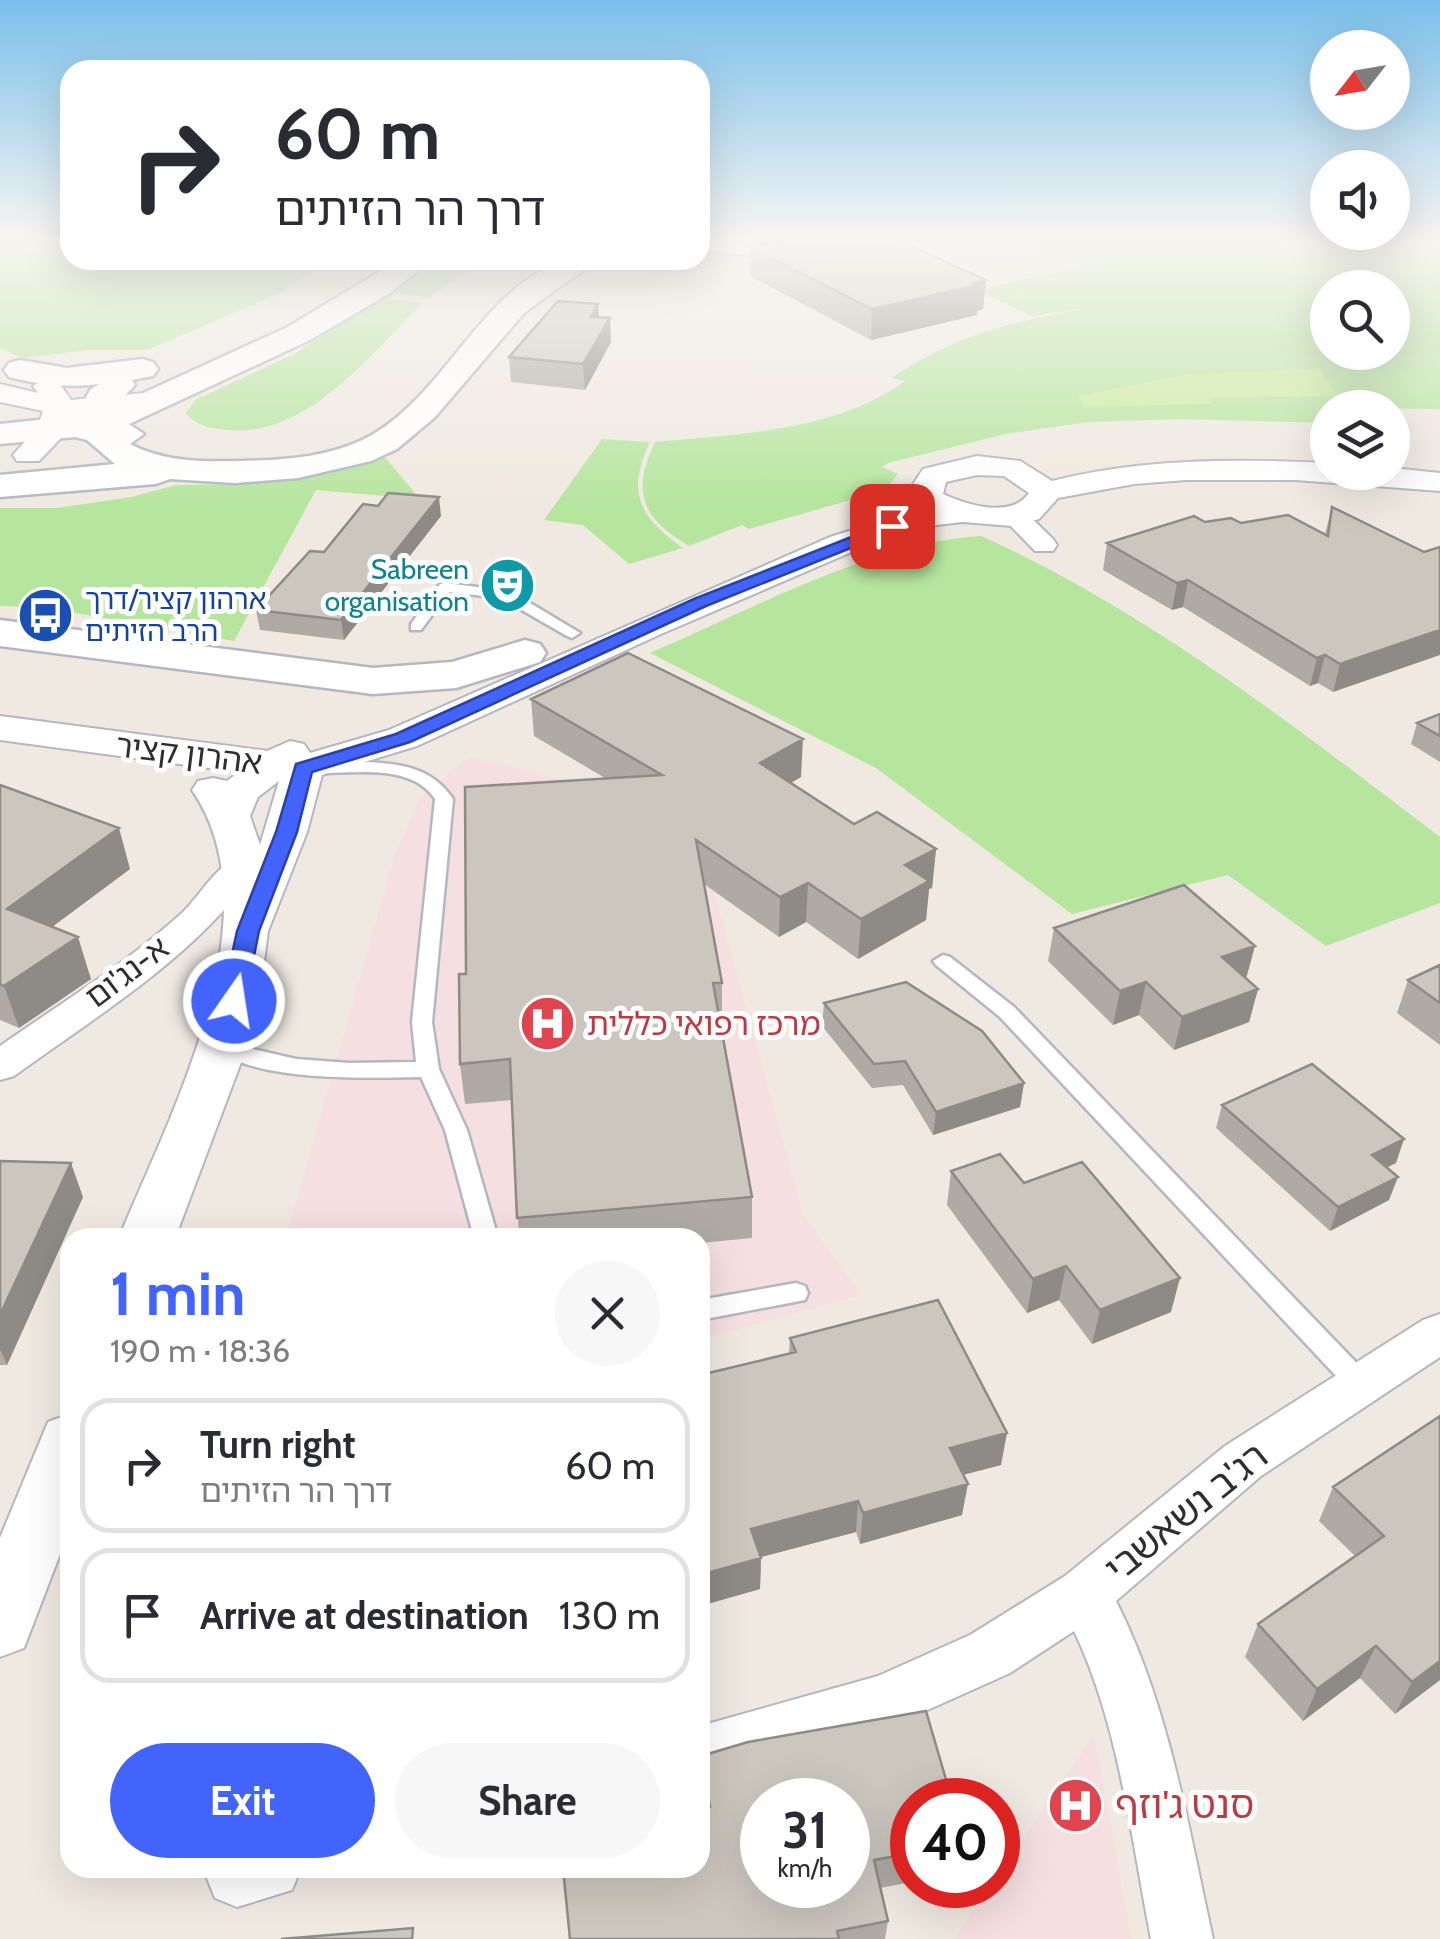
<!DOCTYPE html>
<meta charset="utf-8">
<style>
:root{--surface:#fff;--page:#f7f7f7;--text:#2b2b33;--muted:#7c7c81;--line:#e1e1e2;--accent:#4264fb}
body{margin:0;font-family:Cabin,"Noto Sans Hebrew",sans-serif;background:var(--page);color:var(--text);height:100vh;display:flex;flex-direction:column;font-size:38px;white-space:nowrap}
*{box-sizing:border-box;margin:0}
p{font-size:32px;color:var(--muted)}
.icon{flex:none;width:55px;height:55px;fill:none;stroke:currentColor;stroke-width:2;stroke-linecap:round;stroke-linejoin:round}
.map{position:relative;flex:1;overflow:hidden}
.panel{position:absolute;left:60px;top:1228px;width:650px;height:650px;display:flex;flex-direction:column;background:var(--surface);border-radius:30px;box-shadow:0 10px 40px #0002}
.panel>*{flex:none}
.top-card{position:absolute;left:60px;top:60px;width:650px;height:210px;border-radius:30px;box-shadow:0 10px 40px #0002;background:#fff;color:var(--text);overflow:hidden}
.needle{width:65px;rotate:239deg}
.buttons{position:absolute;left:1310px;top:30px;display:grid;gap:20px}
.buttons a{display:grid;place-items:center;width:100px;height:100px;border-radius:50%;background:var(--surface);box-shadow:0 10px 40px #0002;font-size:50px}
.speed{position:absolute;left:740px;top:1778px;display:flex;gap:20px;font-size:50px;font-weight:700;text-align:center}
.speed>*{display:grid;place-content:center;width:130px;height:130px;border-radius:50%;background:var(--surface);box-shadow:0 10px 40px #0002;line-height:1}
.speed small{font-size:25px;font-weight:400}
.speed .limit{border:15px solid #d22;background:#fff;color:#111}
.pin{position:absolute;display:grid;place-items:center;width:85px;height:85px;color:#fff;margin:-42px;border-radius:20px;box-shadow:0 5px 15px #0006}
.me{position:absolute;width:110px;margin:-55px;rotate:13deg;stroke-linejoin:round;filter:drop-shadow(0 0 8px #0008)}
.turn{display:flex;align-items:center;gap:35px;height:210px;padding:0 50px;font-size:45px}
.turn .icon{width:130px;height:130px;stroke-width:2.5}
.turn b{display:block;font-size:70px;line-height:85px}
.round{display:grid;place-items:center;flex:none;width:105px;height:105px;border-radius:52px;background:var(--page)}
.summary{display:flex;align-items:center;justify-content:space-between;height:170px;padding:0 50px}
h1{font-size:60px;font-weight:800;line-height:75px;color:var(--accent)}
.primary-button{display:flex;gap:20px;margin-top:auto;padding:20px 50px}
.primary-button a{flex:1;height:115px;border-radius:60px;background:var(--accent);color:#fff;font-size:40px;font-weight:800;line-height:115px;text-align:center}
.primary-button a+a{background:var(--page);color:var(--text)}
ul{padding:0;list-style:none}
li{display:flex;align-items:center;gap:30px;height:135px;margin:0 20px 15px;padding:0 30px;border:5px solid var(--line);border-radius:30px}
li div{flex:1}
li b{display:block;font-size:38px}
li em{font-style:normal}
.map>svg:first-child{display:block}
</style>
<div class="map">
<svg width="1440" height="1939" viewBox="0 0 1440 1939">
<rect width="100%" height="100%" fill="#efe9e1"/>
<!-- medical -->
<path fill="#f5dfe0" d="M 469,757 L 570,781 L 704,855 L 803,1214 L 861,1295 L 700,1340 L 700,1238 L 286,1238 L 395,855 L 420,798 Z
M 1094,1735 L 1131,1939 L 954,1939 L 991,1885 L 998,1885 L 998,1875 Z"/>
<!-- green -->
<path fill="#b6e59e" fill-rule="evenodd" d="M 0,237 L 70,237 L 70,260 L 328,260 L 283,292 L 147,350 L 89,350 L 22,358 L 0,348 Z
M 1008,237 L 1440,237 L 1440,409 L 1328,408 L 1327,423 L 1179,419 L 1088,422 L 1006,434 L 888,463 L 882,467 L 898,474 L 885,490 L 749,529 L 742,525 L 689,546 C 642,518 631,493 655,442 C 738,434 835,432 905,381 L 892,378 C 955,334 1015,321 1090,308 L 1031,316 L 977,290 L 1083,266 ZM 1328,288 L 1392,288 L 1392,352 L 1328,352 Z
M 433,260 L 486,260 L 429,297 L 390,293 Z
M 382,298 L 423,303 C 369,355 304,443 220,429 C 206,427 194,424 186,413 L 195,400 L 294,354 Z
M 602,439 L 650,442 C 626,493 639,517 683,548 L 629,564 L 583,525 L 544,520 Z
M 384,456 L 420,499 L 316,490 L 234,641 L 42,607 L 0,606 L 0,508 L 57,508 L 131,497 L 176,485 L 251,484 Z
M 981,536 C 1148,611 1295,727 1440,837 L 1440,903 L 1326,946 L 1228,875 L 1072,914 L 876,768 L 650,653 C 751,610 872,542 981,536 Z"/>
<!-- pitch -->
<path fill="#c9ec9a" d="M 1319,368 L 1338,396 L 1209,398 L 1212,404 L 1085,407 L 1078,396 L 1183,375 Z"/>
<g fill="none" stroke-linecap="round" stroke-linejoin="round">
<defs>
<path id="service" d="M 445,583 L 510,591 L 580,633 L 572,638 L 567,636 L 501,598 L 449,592 L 421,630 L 411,630 L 411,624 L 440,584 Z
M 367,762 C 403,764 432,768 453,799 L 432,1022 L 439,1069 L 467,1130 L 498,1238 L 474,1238 L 445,1130 L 421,1077 C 372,1078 243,1083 210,1043 L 221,1036 L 253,1049 L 296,1059 L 349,1063 L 416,1062 L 412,1022 L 435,799 C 411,762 352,774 314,773 L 305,768 L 314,763 Z
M 943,955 L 950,957 L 1014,1007 L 1370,1377 L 1374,1385 L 1370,1393 L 1361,1396 L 1352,1393 L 1000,1017 L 936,965 L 933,961 Z
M 796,1283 L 805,1286 L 808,1293 L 805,1300 L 700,1320 L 700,1300 Z"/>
<path id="minor" d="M 866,237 L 911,237 L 902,242 L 776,259 L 700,250 L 700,238 L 776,247 Z
M 1014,507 L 1023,510 L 1053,539 L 1057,545 L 1053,551 L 1035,551 L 1005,520 L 1001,515 Z
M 242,856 L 254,859 L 259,866 C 197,956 101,1013 14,1076 L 0,1080 L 0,1046 C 61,1003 126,964 182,913 C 200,896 219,861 242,856 Z
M 1440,1314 L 1440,1357 L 1261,1476 L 1116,1601 C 1169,1706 1188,1825 1213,1939 L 1151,1939 C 1131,1837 1119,1725 1074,1631 L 1010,1673 L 903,1721 L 700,1784 L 700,1726 L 878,1676 L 970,1635 L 1065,1576 L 1225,1446 L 1423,1320 Z
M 210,1868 L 301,1868 L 292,1890 L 237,1907 L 215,1898 L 206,1876 Z"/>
<path id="tertiary" d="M 47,378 L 57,380 L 71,400 L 144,393 L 158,402 L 144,411 L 71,418 L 61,438 L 39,461 L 17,461 L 13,455 L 37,428 L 43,411 L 0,402 L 0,384 L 38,393 L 33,386 Z
M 977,456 L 1020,461 L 1052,481 C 1142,458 1235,459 1328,463 L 1328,472 L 1392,472 L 1392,468 L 1440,473 L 1440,491 L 1295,480 L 1186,480 L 1134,484 L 1058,498 L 1039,519 L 1012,526 L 963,522 L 928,526 L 854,551 L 661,634 L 417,746 L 322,775 L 307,832 L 268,931 L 259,1000 L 246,1049 L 175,1238 L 119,1238 C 169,1116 278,915 192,790 L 198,781 L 213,778 L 227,781 L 239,772 L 0,740 L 0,716 L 267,751 L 290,741 L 304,744 L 310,753 L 389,730 L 830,537 L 922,508 L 910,489 L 923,469 ZM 977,475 L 1004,476 L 1029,493 C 1011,519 967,505 943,494 L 946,482 ZM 279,781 L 260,845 L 250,816 L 258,797 Z
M 70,1414 L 70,1528 L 24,1648 L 0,1657 L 0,1538 L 48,1422 Z"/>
<path id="secondary" d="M 399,260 L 431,260 L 390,293 L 310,340 L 129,424 L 144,434 L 130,444 C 163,462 205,462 242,461 C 286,460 336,457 375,433 C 447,389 479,295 559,262 C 570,258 585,260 597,260 L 524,313 L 435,417 L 397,449 L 371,461 L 298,478 L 235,483 L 170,479 L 156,484 L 0,497 L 0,475 L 115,464 L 87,440 L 75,437 L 0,444 L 0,424 L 76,416 L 90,390 L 99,384 C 68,388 40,385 9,377 L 4,370 L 9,363 L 20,360 L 67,368 L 142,359 L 153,362 L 158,369 L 153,376 L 132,380 L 135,385 L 115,406 L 288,327 Z
M 0,620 L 373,668 L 452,662 L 525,640 L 540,644 L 546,653 L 540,662 L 456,688 L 373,694 L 0,646 Z"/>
</defs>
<!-- service casing -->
<use href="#service" stroke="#b4b7c1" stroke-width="5"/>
<!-- minor casing -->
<use href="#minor" stroke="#b4b7c1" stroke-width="4"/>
<!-- tertiary casing -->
<use href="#tertiary" stroke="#b4b7c1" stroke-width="4"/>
<!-- secondary casing -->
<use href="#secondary" stroke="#b4b7c1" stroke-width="5"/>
<!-- service -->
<use href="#service" fill="#fff" fill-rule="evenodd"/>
<!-- minor -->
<use href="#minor" fill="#fff" fill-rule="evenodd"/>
<!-- tertiary -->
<use href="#tertiary" fill="#fff" fill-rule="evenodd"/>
<!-- secondary -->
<use href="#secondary" fill="#fff" fill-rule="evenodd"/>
</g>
<!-- wall -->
<path fill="#afaba4" d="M 750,247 L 986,280 L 983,309 L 977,311 L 977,315 L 871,340 L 750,276 Z
M 599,317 L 611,342 L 585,390 L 511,382 L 509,357 Z
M 378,506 L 441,516 L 344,640 L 260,630 L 256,610 Z
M 1332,507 L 1424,552 L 1333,692 L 1318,683 L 1310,686 L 1183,607 L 1172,610 L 1103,570 L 1107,543 L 1205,522 L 1241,523 L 1325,534 Z
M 531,699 L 801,777 L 791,783 L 854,824 L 936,849 L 932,888 L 929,889 L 926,920 L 858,959 L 806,922 L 779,937 L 704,884 L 722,983 L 722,1023 L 721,1023 L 752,1197 L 752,1238 L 700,1243 L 700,1238 L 519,1238 L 512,1100 L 465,1104 L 460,1064 L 605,778 L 534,736 Z
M 1440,714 L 1440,762 L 1411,744 L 1417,723 Z
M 0,785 L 130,869 L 52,927 L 91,979 L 19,1028 L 0,1020 Z
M 1054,928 L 1247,978 L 1258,989 L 1249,1022 L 1174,1050 L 1139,1015 L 1113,1025 L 1048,961 Z
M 1440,965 L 1440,1045 L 1397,1013 L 1408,980 Z
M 824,1003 L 1024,1083 L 1020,1107 L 933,1135 L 903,1085 L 872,1088 L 822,1026 Z
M 1222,1105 L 1396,1163 L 1386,1167 L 1389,1200 L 1330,1231 L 1216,1128 Z
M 0,1161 L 83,1197 L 7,1365 L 0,1365 Z
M 951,1171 L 1024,1183 L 1171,1312 L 1092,1344 L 1059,1300 L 1027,1313 L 947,1205 Z
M 790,1338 L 1001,1465 L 963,1475 L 962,1515 L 860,1544 L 856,1532 L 761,1557 L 760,1589 L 700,1606 L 700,1375 L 789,1354 Z
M 1440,1416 L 1440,1680 L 1395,1714 L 1360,1678 L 1303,1721 L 1245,1657 L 1258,1624 L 1355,1556 L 1319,1521 L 1333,1487 Z
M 701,1756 L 912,1800 L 912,1882 L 880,1888 L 888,1921 L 885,1939 L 570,1939 L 705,1808 L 701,1788 Z"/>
<!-- shaded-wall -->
<path fill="#8e8b86" d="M 986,280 L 983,309 L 977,311 L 977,315 L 871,340 L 872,309 Z
M 598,304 L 600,327 L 591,317 Z
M 610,318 L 611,342 L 585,390 L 583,364 Z
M 439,497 L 441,516 L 344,640 L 341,620 Z
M 1188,580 L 1183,607 L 1172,610 L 1177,583 Z
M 1440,630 L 1440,655 L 1333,692 L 1340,664 Z
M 1325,655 L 1318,683 L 1310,686 L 1317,658 Z
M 803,739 L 801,777 L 759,801 L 760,763 Z
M 119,828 L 130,869 L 21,950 L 7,909 Z
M 936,849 L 932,888 L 929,889 L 926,920 L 858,959 L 861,919 L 905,865 Z
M 808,883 L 806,922 L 779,937 L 780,897 Z
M 78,937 L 91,979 L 19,1028 L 4,986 Z
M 1255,946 L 1246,979 L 1222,957 Z
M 1146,982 L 1139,1015 L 1113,1025 L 1120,991 Z
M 1258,989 L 1249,1022 L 1174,1050 L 1182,1017 Z
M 1024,1083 L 1020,1107 L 933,1135 L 936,1112 Z
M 1404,1139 L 1396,1163 L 1364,1179 L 1372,1155 Z
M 71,1163 L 83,1197 L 7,1365 L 0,1349 L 0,1315 Z
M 1398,1177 L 1389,1200 L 1330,1231 L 1338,1207 Z
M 1066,1266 L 1059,1300 L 1027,1313 L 1033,1279 Z
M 1180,1278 L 1171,1312 L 1092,1344 L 1100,1310 Z
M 1007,1433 L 1001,1465 L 946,1479 L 950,1448 Z
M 968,1484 L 962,1515 L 860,1544 L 863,1513 Z
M 858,1501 L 856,1532 L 750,1560 L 751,1529 Z
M 761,1558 L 760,1589 L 700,1606 L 700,1575 Z
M 1376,1646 L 1360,1678 L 1303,1721 L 1317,1689 Z
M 1440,1661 L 1440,1680 L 1395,1714 L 1412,1682 Z"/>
<!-- building -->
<path fill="#cbc7bf" stroke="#8e8b86" stroke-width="2.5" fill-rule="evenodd" d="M 803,237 L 891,237 L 986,280 L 973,283 L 979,285 L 872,309 L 750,247 Z
M 558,301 L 598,304 L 591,317 L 610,318 L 583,364 L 509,357 Z
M 388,493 L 439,497 L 341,620 L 256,610 L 310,551 L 324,552 L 363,504 L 378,506 Z
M 1332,507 L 1424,552 L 1440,547 L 1440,630 L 1340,664 L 1325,655 L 1317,658 L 1188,580 L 1177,583 L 1107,543 L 1194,516 L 1205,522 L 1231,518 L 1241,523 L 1288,515 L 1328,536 Z
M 628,653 L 803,739 L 760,763 L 854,824 L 877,812 L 936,849 L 905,865 L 929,881 L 861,919 L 808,883 L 780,897 L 696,840 L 722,983 L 713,983 L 752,1197 L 517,1218 L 510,1059 L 460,1064 L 459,974 L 466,974 L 465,787 L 662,775 L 531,699 Z
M 1440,714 L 1440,736 L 1417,723 Z
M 0,785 L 119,828 L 7,909 L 78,937 L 4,986 L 0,984 Z
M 1184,885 L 1255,946 L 1222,957 L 1258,989 L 1182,1017 L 1146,982 L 1120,991 L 1054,928 Z
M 1440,965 L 1440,1003 L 1408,980 Z
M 906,982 L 982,1031 L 1024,1083 L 936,1112 L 905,1061 L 874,1064 L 824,1003 Z
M 1312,1064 L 1404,1139 L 1372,1155 L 1398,1177 L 1338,1207 L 1222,1105 Z
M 1000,1154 L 1024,1183 L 1082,1162 L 1180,1278 L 1100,1310 L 1066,1266 L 1033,1279 L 951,1171 Z
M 0,1161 L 71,1163 L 0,1315 Z
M 938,1300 L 1007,1433 L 950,1448 L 968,1484 L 863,1513 L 858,1501 L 751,1529 L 761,1558 L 700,1575 L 700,1375 L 796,1352 L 790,1338 Z
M 1440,1416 L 1440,1661 L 1412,1682 L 1376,1646 L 1317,1689 L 1258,1624 L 1384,1536 L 1333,1487 Z
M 926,1711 L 952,1800 L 912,1800 L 912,1853 L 874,1860 L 888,1921 L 837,1931 L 839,1939 L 570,1939 L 563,1868 L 700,1868 L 700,1808 L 710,1807 L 701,1756 L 748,1742 ZM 762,1800 L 848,1800 L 848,1885 L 762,1885 Z
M 413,1928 L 412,1939 L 281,1939 Z"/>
<!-- sky -->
<linearGradient id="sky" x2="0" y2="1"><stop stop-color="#7abfeb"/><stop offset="0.47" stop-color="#f8f5f2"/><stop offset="1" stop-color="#f8f5f2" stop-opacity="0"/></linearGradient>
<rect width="1440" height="508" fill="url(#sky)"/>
<!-- route -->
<path fill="#4264fb" stroke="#2b41a3" stroke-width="2.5" d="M 892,521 L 900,526 L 898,529 L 706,606 L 410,742 L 312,772 L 297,832 L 259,931 L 245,1001 L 242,1006 L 225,1006 L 222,1001 L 237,931 L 276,832 L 296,764 L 396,734 L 694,599 Z"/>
<!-- icons -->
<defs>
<symbol id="theatre-disc" viewBox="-11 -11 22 22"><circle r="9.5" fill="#0f9aa8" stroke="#fff"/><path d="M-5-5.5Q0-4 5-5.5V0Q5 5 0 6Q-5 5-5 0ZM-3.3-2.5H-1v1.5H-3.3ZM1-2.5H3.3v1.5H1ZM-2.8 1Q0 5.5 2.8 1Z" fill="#fff"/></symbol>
<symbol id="bus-disc" viewBox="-11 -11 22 22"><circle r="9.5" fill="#1a4fb4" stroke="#fff"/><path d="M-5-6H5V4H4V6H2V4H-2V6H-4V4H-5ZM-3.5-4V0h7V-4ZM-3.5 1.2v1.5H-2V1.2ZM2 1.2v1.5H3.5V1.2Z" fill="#fff"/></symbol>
<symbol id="hospital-disc" viewBox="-11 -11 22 22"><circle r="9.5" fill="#e0444e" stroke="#fff"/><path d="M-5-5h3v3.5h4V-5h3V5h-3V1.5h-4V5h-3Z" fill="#fff"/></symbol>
</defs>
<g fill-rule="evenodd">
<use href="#theatre-disc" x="476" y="554" width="63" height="63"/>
<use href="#bus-disc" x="14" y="584" width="63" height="63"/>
<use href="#hospital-disc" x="516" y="992" width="63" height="63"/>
<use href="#hospital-disc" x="1044" y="1774" width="63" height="63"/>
</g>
<g text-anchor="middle" stroke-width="10" stroke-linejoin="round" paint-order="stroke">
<!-- far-culture labels -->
<g font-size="28" fill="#0d838f" stroke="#fff" text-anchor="end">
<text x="469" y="579">Sabreen<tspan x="469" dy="32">organisation</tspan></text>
</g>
<!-- far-transit labels -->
<g font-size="28" fill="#164399" stroke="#fff" text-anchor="start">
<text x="85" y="609">ארהון קציר/דרך<tspan x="85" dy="32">הרב הזיתים</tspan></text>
</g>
<!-- street labels -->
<g font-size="32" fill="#2e2e2e" stroke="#fff">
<text transform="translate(189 754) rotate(7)" y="11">אהרון קציר</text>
<text transform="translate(127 972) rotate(-37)" y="11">א-נג'ום</text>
</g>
<!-- health labels -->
<g font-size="32" fill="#be3a42" stroke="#fff" text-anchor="start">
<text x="587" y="1035">מרכז רפואי כללית</text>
</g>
<!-- near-street labels -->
<g font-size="38" fill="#2e2e2e" stroke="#fff">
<text transform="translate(1186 1512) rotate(-39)" y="13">רג'ב נשאשבי</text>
</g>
<!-- near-health labels -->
<g font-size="38" fill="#be3a42" stroke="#fff" text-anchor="start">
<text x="1115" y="1818">סנט ג'וזף</text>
</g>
</g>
</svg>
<div class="buttons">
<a><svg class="needle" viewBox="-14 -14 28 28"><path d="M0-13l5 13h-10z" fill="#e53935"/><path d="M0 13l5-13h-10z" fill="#7c7c81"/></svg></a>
<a><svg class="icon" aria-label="sound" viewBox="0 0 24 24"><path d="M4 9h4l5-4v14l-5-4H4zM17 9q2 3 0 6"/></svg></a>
<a><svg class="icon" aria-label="search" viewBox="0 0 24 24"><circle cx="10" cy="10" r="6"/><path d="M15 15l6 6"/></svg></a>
<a><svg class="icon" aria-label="layers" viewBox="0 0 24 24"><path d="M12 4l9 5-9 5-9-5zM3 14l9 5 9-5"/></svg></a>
</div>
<div class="speed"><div>31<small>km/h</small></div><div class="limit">40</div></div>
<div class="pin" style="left:892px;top:526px;background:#d93025"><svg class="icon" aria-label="arrive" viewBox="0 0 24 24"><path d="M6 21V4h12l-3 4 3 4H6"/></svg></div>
<svg class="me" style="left:234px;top:1001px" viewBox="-20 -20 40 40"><circle r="17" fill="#4264fb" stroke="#fff" stroke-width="3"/><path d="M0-11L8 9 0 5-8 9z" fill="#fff"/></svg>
<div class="top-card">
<div class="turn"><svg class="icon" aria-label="right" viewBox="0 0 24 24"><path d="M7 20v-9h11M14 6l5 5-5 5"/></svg><div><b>60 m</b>דרך הר הזיתים</div></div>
</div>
<section class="panel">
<div class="summary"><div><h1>1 min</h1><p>190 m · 18:36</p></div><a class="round"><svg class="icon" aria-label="close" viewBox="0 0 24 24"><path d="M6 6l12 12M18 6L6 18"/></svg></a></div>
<ul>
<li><svg class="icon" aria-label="right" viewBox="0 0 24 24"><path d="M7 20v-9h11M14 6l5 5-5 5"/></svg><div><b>Turn right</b><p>דרך הר הזיתים</p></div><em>60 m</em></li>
<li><svg class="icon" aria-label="arrive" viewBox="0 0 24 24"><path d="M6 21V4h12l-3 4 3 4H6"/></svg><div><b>Arrive at destination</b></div><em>130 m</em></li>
</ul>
<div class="primary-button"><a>Exit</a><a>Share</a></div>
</section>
</div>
